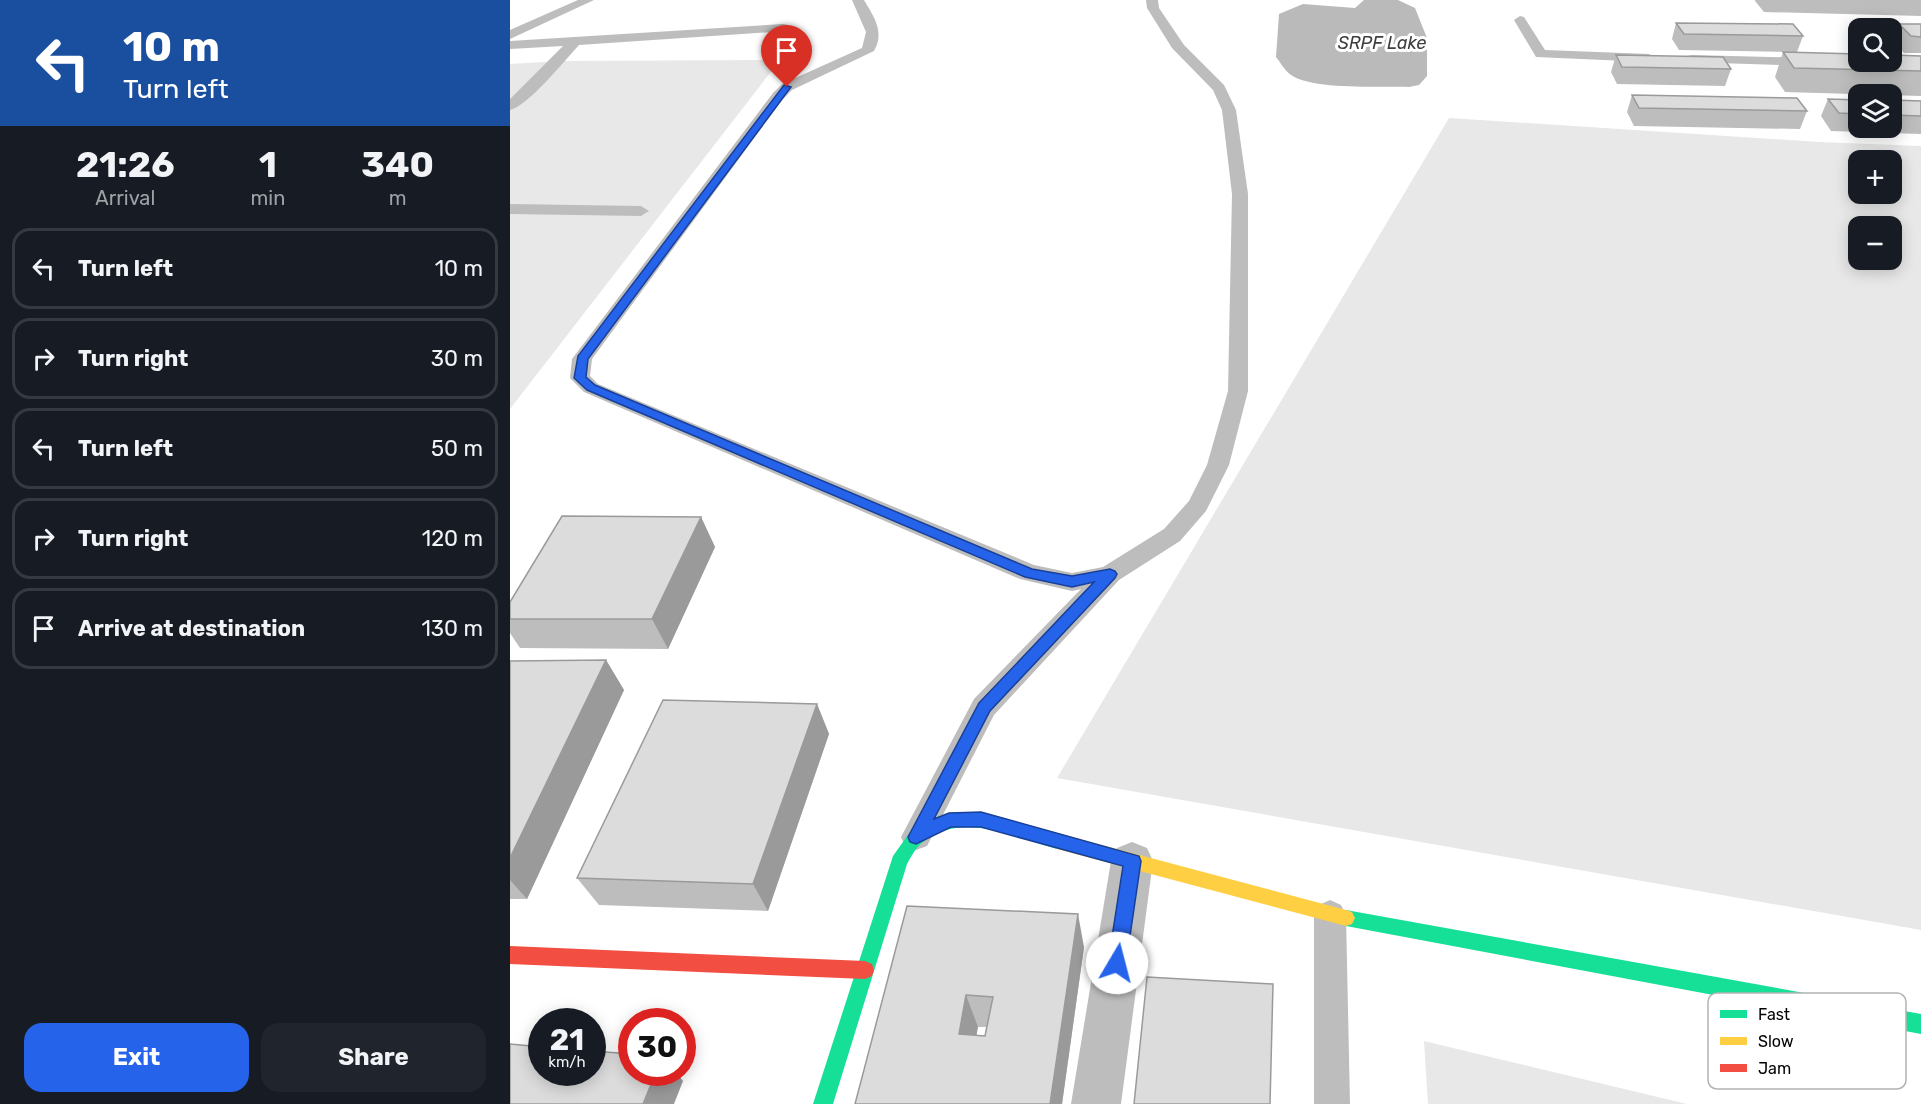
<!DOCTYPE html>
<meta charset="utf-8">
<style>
:root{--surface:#171b24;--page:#20242c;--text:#f1f3f6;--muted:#9ea1a6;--line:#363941;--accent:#2563eb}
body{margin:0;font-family:Rubik,sans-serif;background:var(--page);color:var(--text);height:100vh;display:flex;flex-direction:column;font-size:22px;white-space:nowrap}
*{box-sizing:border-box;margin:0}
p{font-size:20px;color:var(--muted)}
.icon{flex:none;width:33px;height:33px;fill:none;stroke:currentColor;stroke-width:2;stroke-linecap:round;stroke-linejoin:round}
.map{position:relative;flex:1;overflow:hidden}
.panel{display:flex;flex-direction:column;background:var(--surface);width:510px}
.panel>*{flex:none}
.guide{background:#1a4fa0;color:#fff;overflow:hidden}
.controls{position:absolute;left:1338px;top:18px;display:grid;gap:12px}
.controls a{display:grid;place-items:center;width:54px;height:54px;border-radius:12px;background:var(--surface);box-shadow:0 3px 15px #0003;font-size:30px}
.speed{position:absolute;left:18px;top:1008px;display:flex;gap:12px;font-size:30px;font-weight:700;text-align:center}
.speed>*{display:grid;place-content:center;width:78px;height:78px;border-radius:50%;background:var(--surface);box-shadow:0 3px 15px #0003;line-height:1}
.speed small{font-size:15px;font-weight:400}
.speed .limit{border:9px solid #d22;background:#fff;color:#111}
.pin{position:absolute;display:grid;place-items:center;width:51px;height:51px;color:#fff;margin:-62px -26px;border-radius:50% 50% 50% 0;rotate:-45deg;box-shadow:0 0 6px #0007}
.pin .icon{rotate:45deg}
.me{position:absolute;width:66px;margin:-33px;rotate:8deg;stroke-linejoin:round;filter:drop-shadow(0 0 4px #0008)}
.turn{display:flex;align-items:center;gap:21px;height:126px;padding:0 24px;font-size:27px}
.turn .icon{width:78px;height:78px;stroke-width:2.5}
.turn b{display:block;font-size:42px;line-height:51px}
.eta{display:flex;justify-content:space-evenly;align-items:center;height:102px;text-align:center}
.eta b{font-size:36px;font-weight:700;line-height:42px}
.cta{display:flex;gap:12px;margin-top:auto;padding:12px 24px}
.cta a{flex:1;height:69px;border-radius:18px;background:var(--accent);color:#fff;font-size:24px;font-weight:700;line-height:69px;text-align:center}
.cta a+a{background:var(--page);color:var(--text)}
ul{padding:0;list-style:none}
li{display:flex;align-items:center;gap:18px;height:81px;margin:0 12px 9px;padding:0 12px;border:3px solid var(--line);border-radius:18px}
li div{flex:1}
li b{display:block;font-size:22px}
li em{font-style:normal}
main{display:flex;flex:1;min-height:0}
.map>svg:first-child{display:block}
</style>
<main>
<section class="panel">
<div class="guide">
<div class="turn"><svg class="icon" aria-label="left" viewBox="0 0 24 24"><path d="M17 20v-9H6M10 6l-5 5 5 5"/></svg><div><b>10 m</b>Turn left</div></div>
</div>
<div class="eta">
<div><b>21:26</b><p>Arrival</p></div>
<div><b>1</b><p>min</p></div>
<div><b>340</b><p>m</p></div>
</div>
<ul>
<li><svg class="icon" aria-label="left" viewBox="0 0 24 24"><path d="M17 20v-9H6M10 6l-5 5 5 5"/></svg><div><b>Turn left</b></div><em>10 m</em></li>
<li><svg class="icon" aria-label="right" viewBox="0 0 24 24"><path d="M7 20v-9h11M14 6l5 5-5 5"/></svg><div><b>Turn right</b></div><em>30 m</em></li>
<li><svg class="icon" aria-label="left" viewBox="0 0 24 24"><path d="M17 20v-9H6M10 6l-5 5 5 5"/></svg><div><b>Turn left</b></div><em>50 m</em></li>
<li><svg class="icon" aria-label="right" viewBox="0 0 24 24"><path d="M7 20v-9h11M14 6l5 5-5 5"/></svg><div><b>Turn right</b></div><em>120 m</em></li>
<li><svg class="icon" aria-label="arrive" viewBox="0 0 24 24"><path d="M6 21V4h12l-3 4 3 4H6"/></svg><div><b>Arrive at destination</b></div><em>130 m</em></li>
</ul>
<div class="cta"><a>Exit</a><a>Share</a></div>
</section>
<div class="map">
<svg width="1411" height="1104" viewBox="0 0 1411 1104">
<rect width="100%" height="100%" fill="#fff"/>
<!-- green -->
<path fill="#e8e8e8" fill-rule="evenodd" d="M 270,60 L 0,409 L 0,64 L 51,61 Z
M 939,118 L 1310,142 L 1411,146 L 1411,930 L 547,778 ZM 1348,160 L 1382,160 L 1382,194 L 1348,194 ZM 1348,226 L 1382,226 L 1382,260 L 1348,260 Z
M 914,1041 L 1177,1104 L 918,1104 Z"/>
<!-- water -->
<path fill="#bababa" d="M 854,0 L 888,0 L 905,8 L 917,38 L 917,76 L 909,85 L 899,87 C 871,86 802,90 781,75 C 775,71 770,62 766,57 L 769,14 L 793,4 L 845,8 Z"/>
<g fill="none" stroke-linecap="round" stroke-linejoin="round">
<!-- lane -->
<path fill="#bdbdbd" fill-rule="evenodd" d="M 68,0 L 84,0 L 0,39 L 0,30 Z
M 342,0 L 354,0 C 364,17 375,32 364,51 L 282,90 L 273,99 L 82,359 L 80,376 L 88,384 L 524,565 L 562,573 L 593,567 L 654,529 L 679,501 L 697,465 L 718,391 L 722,194 L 712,110 L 703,90 L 662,48 L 637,8 L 636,0 L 648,0 L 649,8 L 674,45 L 714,85 L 726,110 L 738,194 L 738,391 L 719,465 L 696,511 L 670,541 L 609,580 L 484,715 L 417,846 L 406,850 L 395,846 L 391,837 L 464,699 L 571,589 L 562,591 L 510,579 L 74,392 L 60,378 L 62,359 L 65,355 L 263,93 L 272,84 L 352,48 L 356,32 Z
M 1010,16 L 1014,17 L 1035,50 L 1139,54 L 1146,58 L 1139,62 L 1026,57 L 1004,20 Z
M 273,24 L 278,25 L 279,28 L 278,31 L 69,45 C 55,60 18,106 0,110 L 0,99 L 53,46 L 0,49 L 0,41 Z
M 1182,55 L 1304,58 L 1311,62 L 1304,66 L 1177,62 L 1175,59 L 1177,56 Z
M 0,204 L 131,206 L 139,211 L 131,216 L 0,214 Z
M 820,900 L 831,905 L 836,915 L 840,1104 L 804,1104 L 804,915 L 809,905 Z"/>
<!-- street -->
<path fill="#bdbdbd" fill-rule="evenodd" d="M 622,842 L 637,848 L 643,861 L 611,1104 L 561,1104 L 601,861 L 607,848 Z"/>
<!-- fast -->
<path fill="#16e098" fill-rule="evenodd" d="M 439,813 L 471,813 L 547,833 L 553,836 L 555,841 L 553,846 L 547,849 C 505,837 452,811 413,842 C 406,847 401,857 397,864 L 323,1104 L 303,1104 L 383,856 L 400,832 Z
M 836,910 L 1411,1014 L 1411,1034 L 836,926 L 830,924 L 827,918 L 830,912 Z"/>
<!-- slow -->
<path fill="#ffcf43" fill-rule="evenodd" d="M 547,833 L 836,910 L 842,912 L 845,918 L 842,924 L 836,926 L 547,849 L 541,846 L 539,841 L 541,836 Z"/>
<!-- jam -->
<path fill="#f24e42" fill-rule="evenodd" d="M 0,946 L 355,961 L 362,964 L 364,970 L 362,976 L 355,979 L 0,964 Z"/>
</g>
<!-- wall -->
<path fill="#bdbdbd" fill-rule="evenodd" d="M 1245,0 L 1411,0 L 1411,16 L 1254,12 L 1245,1 Z
M 1166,23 L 1293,36 L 1287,52 L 1169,50 L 1162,39 Z
M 1389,24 L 1411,24 L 1411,53 L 1394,53 L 1383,40 Z
M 1273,52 L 1411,56 L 1411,96 L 1275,92 L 1265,77 Z
M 1106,55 L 1221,69 L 1215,86 L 1107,84 L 1101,72 Z
M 1122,95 L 1297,111 L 1290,129 L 1124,126 L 1117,112 Z
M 1318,99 L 1348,100 L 1348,128 L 1382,128 L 1382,100 L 1411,101 L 1411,134 L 1321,131 L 1311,116 Z
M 191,517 L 205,547 L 158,649 L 10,648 L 0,633 L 0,602 Z
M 96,660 L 114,690 L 17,899 L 0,899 L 0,661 Z
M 307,704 L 319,734 L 258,911 L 89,905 L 67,878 Z
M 397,906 L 574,947 L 552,1104 L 345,1104 ZM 468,1027 L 476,1027 L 475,1036 L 466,1035 Z"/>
<!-- shaded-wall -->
<path fill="#9a9a9a" d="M 191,517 L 205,547 L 158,649 L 142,619 Z
M 96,660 L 114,690 L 17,899 L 0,880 L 0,858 Z
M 307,704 L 319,734 L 258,911 L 243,884 Z
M 568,914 L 574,947 L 552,1104 L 540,1104 Z
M 456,995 L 468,1027 L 461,1065 L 449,1034 Z
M 146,1072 L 166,1072 L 173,1081 L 164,1104 L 133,1104 Z"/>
<!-- building -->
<path fill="#dcdcdc" stroke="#9a9a9a" stroke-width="1.5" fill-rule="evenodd" d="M 1166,23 L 1283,24 L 1293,36 L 1174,34 Z
M 1389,24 L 1411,24 L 1411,37 L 1401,36 Z
M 1273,52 L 1348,54 L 1348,62 L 1382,62 L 1382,55 L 1411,56 L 1411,71 L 1284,68 Z
M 1106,55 L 1213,57 L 1221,69 L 1112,67 Z
M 1122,95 L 1287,98 L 1297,111 L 1129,108 Z
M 1318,99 L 1348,100 L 1348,114 L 1329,113 Z
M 1382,100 L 1411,101 L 1411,116 L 1382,115 Z
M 52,516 L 191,517 L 142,619 L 0,619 L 0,602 Z
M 96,660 L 0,858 L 0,661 Z
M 153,700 L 307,704 L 243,884 L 67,878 Z
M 397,906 L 568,914 L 540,1104 L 345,1104 ZM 456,995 L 483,997 L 475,1036 L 449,1034 Z
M 637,977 L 763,984 L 760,1104 L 624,1104 Z
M 0,1044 L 32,1047 L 32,1072 L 82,1072 L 82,1051 L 122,1054 L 122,1072 L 146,1072 L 133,1104 L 0,1104 Z"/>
<!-- route -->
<path fill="#2563eb" stroke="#184099" stroke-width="1.5" d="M 274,85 L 281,87 L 78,359 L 76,377 L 85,385 L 522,569 L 562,576 L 600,569 L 605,571 L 607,574 L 605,578 L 480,711 L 424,819 L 439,813 L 471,812 L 629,856 L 631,861 L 616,963 L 613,969 L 607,972 L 600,969 L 598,963 L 613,866 L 471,827 L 441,827 L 406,844 L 400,842 L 398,837 L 469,703 L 584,582 L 562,587 L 515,577 L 77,390 L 64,378 L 68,356 Z"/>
<g text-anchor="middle" stroke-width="6" stroke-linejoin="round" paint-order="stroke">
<!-- far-water labels -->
<g font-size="18" font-style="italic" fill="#3e3e3e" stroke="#fff">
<text x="872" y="49">SRPF Lake</text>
</g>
</g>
<!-- legend -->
<rect x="1198" y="993" width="198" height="96" rx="9" fill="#fff" stroke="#b2b2b2" stroke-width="1.5"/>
<rect x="1210" y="1010" width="27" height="8" fill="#16e098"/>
<rect x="1210" y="1037" width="27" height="8" fill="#ffcf43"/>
<rect x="1210" y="1064" width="27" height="8" fill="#f24e42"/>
<g font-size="16" fill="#000">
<text x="1248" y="1020">Fast</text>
<text x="1248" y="1047">Slow</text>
<text x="1248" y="1074">Jam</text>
</g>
</svg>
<div class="controls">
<a><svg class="icon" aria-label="search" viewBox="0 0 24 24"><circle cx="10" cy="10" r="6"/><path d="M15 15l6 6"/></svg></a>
<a><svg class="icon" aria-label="layers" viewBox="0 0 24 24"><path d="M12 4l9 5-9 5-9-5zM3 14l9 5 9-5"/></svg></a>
<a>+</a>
<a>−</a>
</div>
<div class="speed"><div>21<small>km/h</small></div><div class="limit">30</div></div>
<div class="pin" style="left:277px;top:87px;background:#d93025"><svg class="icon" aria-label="arrive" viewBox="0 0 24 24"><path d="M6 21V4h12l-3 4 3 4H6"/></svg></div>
<svg class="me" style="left:607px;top:963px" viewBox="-20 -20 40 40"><circle r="19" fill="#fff"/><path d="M0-13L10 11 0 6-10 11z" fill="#2563eb"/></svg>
</div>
</main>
